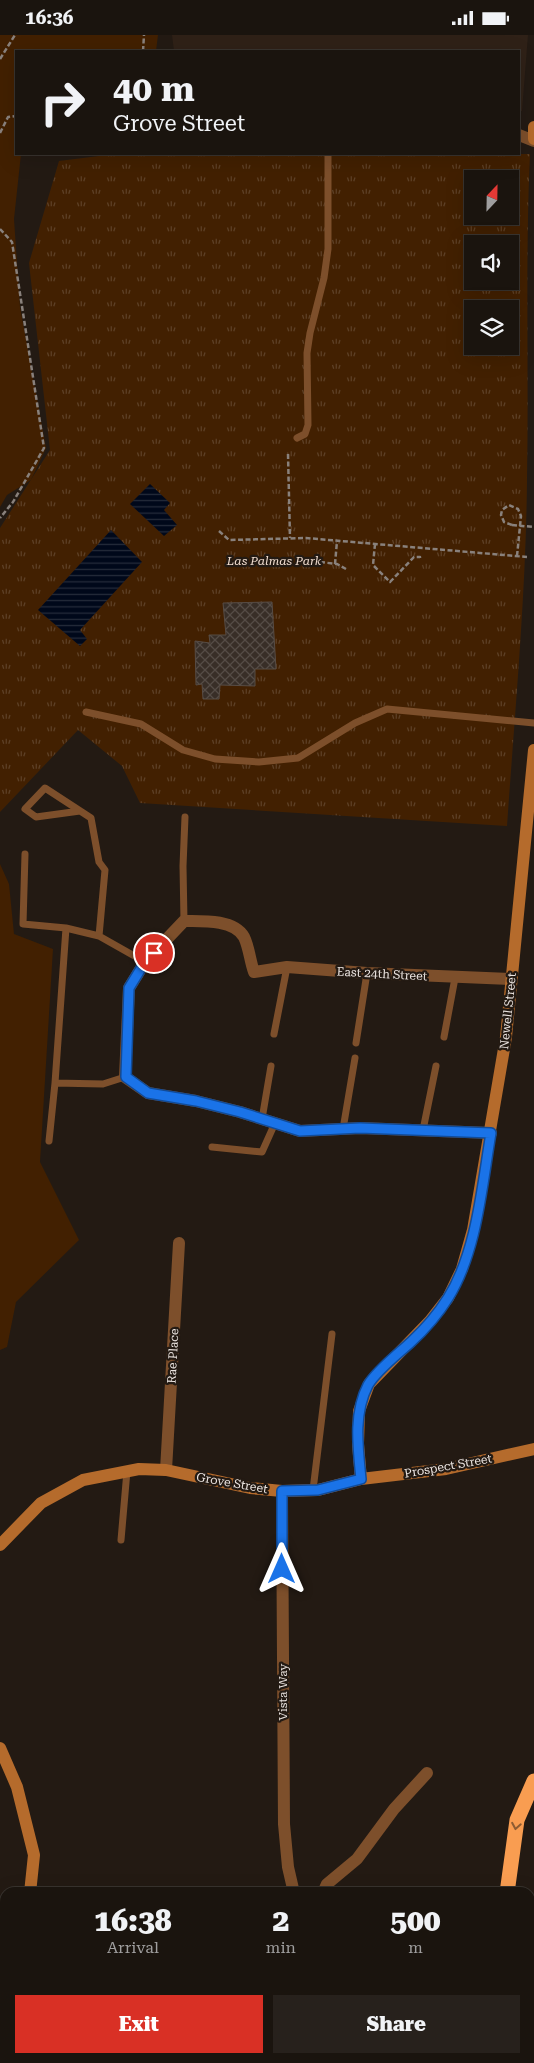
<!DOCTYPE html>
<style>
:root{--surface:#1a140e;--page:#27211c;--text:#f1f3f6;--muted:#9f9e9e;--line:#38332e;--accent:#d93025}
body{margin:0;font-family:"Roboto Serif",serif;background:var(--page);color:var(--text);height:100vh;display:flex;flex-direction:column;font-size:19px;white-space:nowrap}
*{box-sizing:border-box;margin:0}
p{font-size:16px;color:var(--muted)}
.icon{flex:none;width:28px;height:28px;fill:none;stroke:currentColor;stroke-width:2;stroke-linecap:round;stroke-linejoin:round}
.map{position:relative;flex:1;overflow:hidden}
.details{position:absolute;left:0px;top:1852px;width:535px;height:176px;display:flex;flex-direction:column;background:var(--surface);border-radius:15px 15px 0 0;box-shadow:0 5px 20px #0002,0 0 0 1px var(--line)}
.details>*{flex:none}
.hud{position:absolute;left:15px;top:15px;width:505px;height:105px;border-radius:0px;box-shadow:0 5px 20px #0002,0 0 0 1px var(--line);background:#1a140e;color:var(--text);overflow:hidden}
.needle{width:32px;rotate:22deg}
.controls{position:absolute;left:464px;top:135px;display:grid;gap:10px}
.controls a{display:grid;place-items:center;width:55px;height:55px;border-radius:0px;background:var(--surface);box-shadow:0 5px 20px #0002,0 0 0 1px var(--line);font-size:25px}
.pin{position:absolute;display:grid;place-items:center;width:42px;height:42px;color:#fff;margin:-21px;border:2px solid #fff;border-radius:50%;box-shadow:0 1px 5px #0007}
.me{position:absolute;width:55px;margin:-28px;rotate:0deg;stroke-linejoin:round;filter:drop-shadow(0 0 4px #0008)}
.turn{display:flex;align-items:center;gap:18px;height:105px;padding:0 15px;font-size:22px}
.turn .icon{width:65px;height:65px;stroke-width:2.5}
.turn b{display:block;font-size:35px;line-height:42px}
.eta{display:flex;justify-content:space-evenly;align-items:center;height:85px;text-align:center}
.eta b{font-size:30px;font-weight:800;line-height:35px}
.cta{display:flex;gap:10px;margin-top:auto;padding:10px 15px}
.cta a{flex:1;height:58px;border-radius:0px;background:var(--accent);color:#fff;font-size:20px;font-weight:800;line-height:58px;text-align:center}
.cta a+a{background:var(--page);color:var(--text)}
.status{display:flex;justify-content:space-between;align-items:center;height:35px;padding:0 25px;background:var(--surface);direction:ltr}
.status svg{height:14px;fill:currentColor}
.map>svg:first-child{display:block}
</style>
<div class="status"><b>16:36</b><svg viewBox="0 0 49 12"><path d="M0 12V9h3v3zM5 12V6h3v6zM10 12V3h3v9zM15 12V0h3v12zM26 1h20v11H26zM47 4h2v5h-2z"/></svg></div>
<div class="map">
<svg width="534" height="2028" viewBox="0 0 534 2028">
<defs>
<pattern id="park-tufts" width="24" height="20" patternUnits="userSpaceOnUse" patternTransform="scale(1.25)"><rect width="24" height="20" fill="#422001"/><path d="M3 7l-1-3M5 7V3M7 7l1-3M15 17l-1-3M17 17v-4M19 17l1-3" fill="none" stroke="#5d4026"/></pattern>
<pattern id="water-rules" width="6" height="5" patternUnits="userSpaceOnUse" patternTransform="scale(1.25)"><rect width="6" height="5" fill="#00081a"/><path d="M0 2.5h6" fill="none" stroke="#252c3b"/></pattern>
<pattern id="building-cross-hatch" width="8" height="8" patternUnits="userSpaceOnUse" patternTransform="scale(1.25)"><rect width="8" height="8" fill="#382e27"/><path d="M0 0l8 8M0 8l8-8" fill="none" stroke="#554c46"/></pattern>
</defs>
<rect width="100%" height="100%" fill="#231a13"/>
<!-- built -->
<path fill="#2f2117" d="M 172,0 L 528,0 L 522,76 L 519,76 L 519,16 L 174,16 Z"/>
<!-- grass -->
<path fill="#422001" d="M 0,0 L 158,0 L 156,16 L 16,16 L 16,119 L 21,119 L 14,184 L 20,272 L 46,413 L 31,445 L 7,460 L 0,472 Z
M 0,829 L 9,849 L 14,899 L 53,914 L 40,1127 L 79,1205 L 16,1267 L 7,1312 L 0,1315 Z"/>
<!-- park -->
<path fill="url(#park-tufts)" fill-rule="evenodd" d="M 115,119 L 530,119 C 525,227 529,335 527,444 C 526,559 515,675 507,791 L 140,768 L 122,731 L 78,695 L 0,777 L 0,493 L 50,415 L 29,228 L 59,126 ZM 472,144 L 510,144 L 510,181 L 472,181 ZM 472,209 L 510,209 L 510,246 L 472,246 ZM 472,274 L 510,274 L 510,311 L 472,311 Z"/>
<!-- water -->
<path fill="url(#water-rules)" d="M 150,449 L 170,468 L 164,475 L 177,490 L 164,501 L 130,469 Z
M 111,495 L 142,527 L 80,595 L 87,604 L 80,611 L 38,575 Z"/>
<!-- building -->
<path fill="url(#building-cross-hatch)" stroke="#574c45" d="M 272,567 L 276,634 L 255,634 L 255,651 L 220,650 L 219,664 L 203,664 L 202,649 L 196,650 L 195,606 L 210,608 L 209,600 L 226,600 L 223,568 Z"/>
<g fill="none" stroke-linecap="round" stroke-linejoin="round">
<!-- path -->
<path stroke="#89817c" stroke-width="2.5" stroke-dasharray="5 2.5" stroke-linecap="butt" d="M 143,16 L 144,0
M 0,24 L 15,0
M 0,98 L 8,82 L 16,81
M 0,194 L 12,207 L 44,413 L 13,467 L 0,483
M 288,419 L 290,503
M 512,490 L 504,487 L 501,480 L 502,475 L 509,470 L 518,474 L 521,481 L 517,521
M 219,496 L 229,505 L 306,503 L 527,522
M 375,509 L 373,530 L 390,547 L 414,522 L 420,522 L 420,523
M 320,527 L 337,529 L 346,534
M 335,529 L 337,506"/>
<!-- lane -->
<path stroke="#7d4f2b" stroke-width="7" d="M 297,403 L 305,399 L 308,390 L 307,318 L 310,298 L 324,243 L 328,214 L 328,119
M 86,677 L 141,689 L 183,715 L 215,724 L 259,727 L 298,723 L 355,688 L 387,674 L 534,688
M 80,776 L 36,782 L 25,774 L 45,753 L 91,783 L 99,827 L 105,835 L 99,901
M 25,819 L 23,889 L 66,893 L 55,1048 L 103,1049 L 125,1042
M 184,886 L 183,831 L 185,782
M 66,893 L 99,901 L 145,927
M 274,999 L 287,932
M 444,1002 L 455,943
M 356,1008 L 367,938
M 262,1084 L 271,1031
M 343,1094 L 355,1023
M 423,1095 L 436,1031
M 49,1106 L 55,1048
M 212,1112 L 262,1117 L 275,1088
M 313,1455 L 332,1299
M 121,1505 L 127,1436
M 0,1874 L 5,1874"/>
<!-- street -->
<path stroke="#7d4f2b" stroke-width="12" d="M 519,100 L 534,106
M 491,1098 L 360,1093 L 300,1096 L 240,1077 L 196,1066 L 148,1058 L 125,1042 L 129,953 L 145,927 L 184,886 C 201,886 234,884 244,902 C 249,912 250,926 254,937 L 287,932 L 367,938 L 511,944
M 166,1435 L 179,1208
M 282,1456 L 284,1789 L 288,1832 L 294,1858
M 323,1858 L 327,1849 L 357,1824 L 394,1774 L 427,1738
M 285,2028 L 286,2024"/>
<!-- secondary -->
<path stroke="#b56b2c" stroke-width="12" d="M 534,92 L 534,104
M 361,1444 L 358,1409 L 359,1376 L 369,1349 L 430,1286 L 448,1263 L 462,1234 L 473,1195 L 506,1002 L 534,715
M 0,1510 L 41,1468 L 83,1445 L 139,1434 L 166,1435 L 250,1453 L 282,1456 L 318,1455 L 361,1444 L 446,1434 L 534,1414
M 0,1713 L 17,1752 L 34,1820 L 30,1858
M 0,1946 L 5,1937"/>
<!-- highway -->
<path stroke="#f99d51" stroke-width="15" d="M 507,1858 L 517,1785 L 534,1746
M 495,2028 L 495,2024"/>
<!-- path-bridge -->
<path stroke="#89817c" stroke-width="2.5" stroke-dasharray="5 2.5" stroke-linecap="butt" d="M 512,490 L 534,492"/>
</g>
<!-- one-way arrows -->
<defs><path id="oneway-chevron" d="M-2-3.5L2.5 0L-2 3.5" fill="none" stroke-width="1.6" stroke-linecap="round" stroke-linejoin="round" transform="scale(1.25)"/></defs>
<use stroke="#8e5c32" href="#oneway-chevron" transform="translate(516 1791) rotate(100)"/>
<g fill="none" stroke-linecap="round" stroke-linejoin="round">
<defs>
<path id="route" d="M 154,918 L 145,927 L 129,953 L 126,1042 L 148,1058 L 196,1066 L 240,1077 L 300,1096 L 360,1093 L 491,1098 C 482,1150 477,1217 448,1263 C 438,1279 425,1294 411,1307 C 398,1319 377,1335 368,1350 C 353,1379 358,1413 361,1444 L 318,1455 L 282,1456 L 282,1534"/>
</defs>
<!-- route casing -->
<use href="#route" stroke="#114b97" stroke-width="12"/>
<!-- route -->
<use href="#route" stroke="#1a73e8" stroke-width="9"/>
</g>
<g text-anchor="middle" stroke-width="4.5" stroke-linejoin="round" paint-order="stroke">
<!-- park labels -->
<g font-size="12" font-style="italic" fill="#f2ded0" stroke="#231a13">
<text x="274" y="530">Las Palmas Park</text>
</g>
<!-- street labels -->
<g font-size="12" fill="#ece5e1" stroke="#231a13">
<text transform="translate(382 939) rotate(3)" y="4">East 24th Street</text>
<text transform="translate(508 976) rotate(-84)" y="4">Newell Street</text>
<text transform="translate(173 1321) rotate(-87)" y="4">Rae Place</text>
<text transform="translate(448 1431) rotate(-10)" y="4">Prospect Street</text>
<text transform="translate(232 1448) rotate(10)" y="4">Grove Street</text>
<text transform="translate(283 1657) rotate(-90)" y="4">Vista Way</text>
</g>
</g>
</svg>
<div class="controls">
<a><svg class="needle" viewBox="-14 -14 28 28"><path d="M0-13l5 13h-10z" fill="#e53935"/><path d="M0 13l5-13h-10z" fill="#9f9e9e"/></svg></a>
<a><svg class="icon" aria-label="sound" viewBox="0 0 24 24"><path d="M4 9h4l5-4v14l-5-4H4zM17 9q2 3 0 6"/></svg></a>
<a><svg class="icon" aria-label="layers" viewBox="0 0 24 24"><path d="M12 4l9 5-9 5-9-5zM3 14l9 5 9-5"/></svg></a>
</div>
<div class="pin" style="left:154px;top:918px;background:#d93025"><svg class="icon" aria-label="arrive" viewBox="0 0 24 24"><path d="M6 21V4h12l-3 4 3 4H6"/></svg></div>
<svg class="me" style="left:282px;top:1534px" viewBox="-20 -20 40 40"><path d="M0-17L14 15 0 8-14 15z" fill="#1a73e8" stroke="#fff" stroke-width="4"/></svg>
<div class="hud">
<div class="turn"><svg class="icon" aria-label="right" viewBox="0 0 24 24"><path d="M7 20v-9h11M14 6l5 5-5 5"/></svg><div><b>40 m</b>Grove Street</div></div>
</div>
<section class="details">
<div class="eta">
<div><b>16:38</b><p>Arrival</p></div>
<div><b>2</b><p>min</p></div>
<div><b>500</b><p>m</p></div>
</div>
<div class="cta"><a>Exit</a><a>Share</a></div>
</section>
</div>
